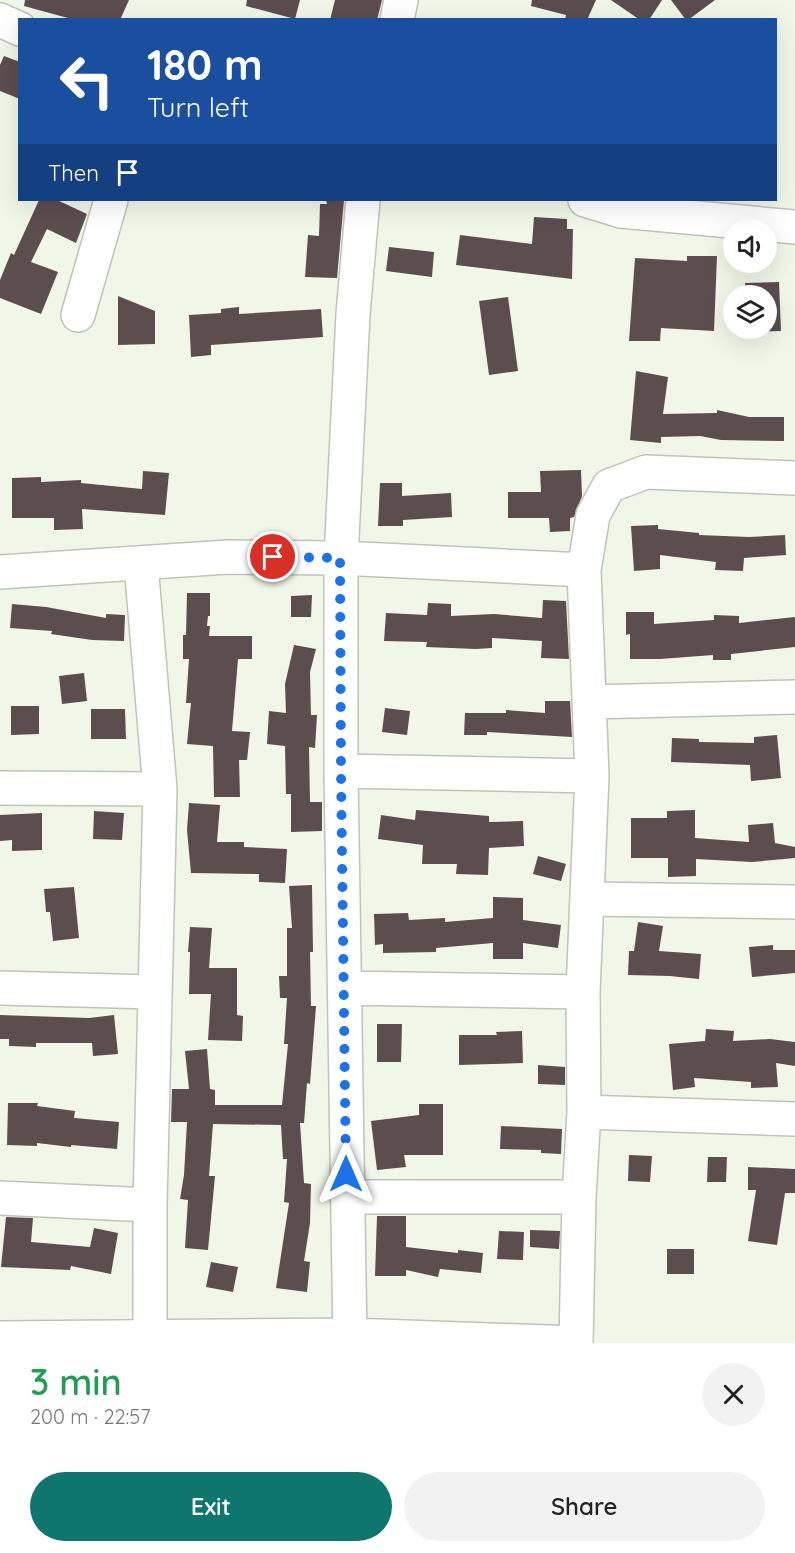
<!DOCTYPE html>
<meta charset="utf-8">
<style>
:root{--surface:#fff;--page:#f2f2f2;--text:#222;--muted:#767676;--accent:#0f766e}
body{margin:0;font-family:Quicksand,sans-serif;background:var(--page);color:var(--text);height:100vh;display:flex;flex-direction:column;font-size:22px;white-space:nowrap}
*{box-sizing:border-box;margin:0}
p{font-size:20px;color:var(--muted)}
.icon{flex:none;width:33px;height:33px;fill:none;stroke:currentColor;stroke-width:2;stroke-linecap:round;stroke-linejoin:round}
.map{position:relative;height:1343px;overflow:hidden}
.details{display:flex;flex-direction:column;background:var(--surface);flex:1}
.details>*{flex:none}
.top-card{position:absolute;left:18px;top:18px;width:759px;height:183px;border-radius:0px;box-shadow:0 6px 24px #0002;background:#1a4fa0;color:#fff;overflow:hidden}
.fabs{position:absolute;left:723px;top:219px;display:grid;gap:12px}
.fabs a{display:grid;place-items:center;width:54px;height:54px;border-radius:50%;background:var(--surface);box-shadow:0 6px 24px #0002;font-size:30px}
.pin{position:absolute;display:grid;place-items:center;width:51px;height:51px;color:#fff;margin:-26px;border:3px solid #fff;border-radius:50%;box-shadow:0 2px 6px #0007}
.me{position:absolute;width:66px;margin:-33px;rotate:0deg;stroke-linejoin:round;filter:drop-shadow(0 0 4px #0008)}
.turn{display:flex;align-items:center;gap:21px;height:126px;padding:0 30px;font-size:27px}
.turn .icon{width:78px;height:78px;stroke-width:2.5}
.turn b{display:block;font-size:42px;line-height:51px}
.then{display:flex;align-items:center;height:57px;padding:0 30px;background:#0003;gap:12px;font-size:22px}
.round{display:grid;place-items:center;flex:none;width:63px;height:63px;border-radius:32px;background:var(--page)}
.overview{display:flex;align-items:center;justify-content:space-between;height:102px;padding:0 30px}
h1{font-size:36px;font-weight:600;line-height:45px;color:#1e9e55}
.primary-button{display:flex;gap:12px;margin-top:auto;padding:12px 30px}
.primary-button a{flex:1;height:69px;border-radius:36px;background:var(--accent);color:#fff;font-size:24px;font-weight:600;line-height:69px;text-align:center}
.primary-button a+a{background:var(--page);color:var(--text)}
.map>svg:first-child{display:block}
</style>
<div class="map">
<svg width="795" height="1343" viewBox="0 0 795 1343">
<rect width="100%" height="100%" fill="#f0f7e9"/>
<!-- building -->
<path fill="#5c4d4f" d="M 25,0 L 129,0 L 120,20 L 75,20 L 24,6 Z
M 247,0 L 300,0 L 295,19 L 246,6 Z
M 335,0 L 382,0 L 377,20 L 330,20 Z
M 532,0 L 596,0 L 587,20 L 565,20 L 566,15 L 531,6 Z
M 611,0 L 662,0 L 649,20 L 640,20 Z
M 671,0 L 715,0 L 688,20 L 686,20 Z
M 4,56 L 20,62 L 20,99 L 0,91 L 0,65 Z
M 39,200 L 57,200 L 87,214 L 76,243 L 47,229 L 31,262 L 58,272 L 41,314 L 0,298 L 0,280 L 11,253 L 14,255 Z
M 326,200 L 344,200 L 337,278 L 305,277 L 308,235 L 319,236 L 320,204 L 327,204 Z
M 534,217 L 567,219 L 567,229 L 573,229 L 572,279 L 456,265 L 460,235 L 532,244 Z
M 389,247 L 434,252 L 432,277 L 386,271 Z
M 687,256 L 717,256 L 714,331 L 661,328 L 660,341 L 629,341 L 635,258 L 687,261 Z
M 779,282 L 781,331 L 748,332 L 747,328 L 766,328 L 766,296 L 746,296 L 745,283 Z
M 118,296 L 155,311 L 155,344 L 118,345 Z
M 508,297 L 518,371 L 489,375 L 479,301 Z
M 239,307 L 239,314 L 321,309 L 323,337 L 211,345 L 211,355 L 191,357 L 189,315 L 221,313 L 221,309 Z
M 636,371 L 668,377 L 663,414 L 717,413 L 717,410 L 749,417 L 784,417 L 784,441 L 721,440 L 700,436 L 661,437 L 661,443 L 630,440 Z
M 581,470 L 582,496 L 574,517 L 570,518 L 570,531 L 550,532 L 549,518 L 508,518 L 508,492 L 541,492 L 540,471 Z
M 143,471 L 169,473 L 165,515 L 82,509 L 83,529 L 54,530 L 54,518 L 12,518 L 12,478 L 41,477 L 41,482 L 81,480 L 81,483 L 142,489 Z
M 380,483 L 402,483 L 402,496 L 451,493 L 452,517 L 403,520 L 403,526 L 378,526 Z
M 658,525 L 658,529 L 699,533 L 699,535 L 749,537 L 785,535 L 786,555 L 744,558 L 743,571 L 715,570 L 716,562 L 660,555 L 660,569 L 634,571 L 631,526 Z
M 187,593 L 210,593 L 210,616 L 208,616 L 207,626 L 210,626 L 209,636 L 252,636 L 252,659 L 238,659 L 232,731 L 250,732 L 247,760 L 239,760 L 240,797 L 214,797 L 213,746 L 187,744 L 191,703 L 186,703 L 189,659 L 183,659 L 183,635 L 186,635 Z
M 312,595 L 311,617 L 291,617 L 291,596 Z
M 543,600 L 566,601 L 569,659 L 541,658 L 542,641 L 492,638 L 492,648 L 476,649 L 426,647 L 427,642 L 384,641 L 386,613 L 427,615 L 428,603 L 451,604 L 451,616 L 494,614 L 542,618 Z
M 12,604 L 46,607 L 106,618 L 106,614 L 125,615 L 124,641 L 92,640 L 51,634 L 52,631 L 10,628 Z
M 626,612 L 654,612 L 654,624 L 714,620 L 714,615 L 739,616 L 739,623 L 795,617 L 795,647 L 731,654 L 731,660 L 713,660 L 713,655 L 660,659 L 630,659 L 630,634 L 626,635 Z
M 294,645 L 316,649 L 310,672 L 311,715 L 317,715 L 315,748 L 309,747 L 310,802 L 322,802 L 322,831 L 291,832 L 291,794 L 286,794 L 285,746 L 267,744 L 269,711 L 286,713 L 285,684 Z
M 84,673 L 87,701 L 62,704 L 59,676 Z
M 545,701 L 570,701 L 572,737 L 487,732 L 487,735 L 464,735 L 465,713 L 506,713 L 506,710 L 545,713 Z
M 11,706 L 39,706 L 39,734 L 11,735 Z
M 385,708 L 410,711 L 407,735 L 382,732 Z
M 91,709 L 125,709 L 126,739 L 91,739 Z
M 777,735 L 781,778 L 751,781 L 750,765 L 671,762 L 672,738 L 699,739 L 699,742 L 754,743 L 754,737 Z
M 189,803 L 220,805 L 217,842 L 244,842 L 244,847 L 287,849 L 285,883 L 259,882 L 259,874 L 191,873 L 187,830 Z
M 416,810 L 489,816 L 489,822 L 523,821 L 524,846 L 489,848 L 488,875 L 456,874 L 457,864 L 422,864 L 423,845 L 378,839 L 381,815 L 415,820 Z
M 695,810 L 695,838 L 749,842 L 748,825 L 773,823 L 775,843 L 795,847 L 795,858 L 752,862 L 696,859 L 696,876 L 668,877 L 668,858 L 631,858 L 631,818 L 667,818 L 667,811 Z
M 94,811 L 124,813 L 122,840 L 93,839 Z
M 42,813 L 42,850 L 12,851 L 12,840 L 0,841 L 0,815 Z
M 538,856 L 566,864 L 561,881 L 533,874 Z
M 312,885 L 313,952 L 310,952 L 311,1006 L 316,1006 L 310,1084 L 307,1083 L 304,1123 L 300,1123 L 304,1183 L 311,1184 L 310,1223 L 304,1261 L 310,1262 L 307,1292 L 276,1288 L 289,1203 L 284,1202 L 287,1159 L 283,1159 L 281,1125 L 213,1124 L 209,1176 L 215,1176 L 208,1250 L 185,1248 L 188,1200 L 180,1199 L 184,1175 L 187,1122 L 171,1122 L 172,1089 L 189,1089 L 185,1051 L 207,1049 L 210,1089 L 215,1090 L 215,1105 L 282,1105 L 288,1044 L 284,1044 L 287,998 L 280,998 L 279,976 L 287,976 L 287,928 L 292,928 L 289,886 Z
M 74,887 L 79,938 L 53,941 L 50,912 L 46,912 L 44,889 Z
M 493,897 L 523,898 L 523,920 L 561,925 L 558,948 L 523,943 L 523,959 L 493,959 L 493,943 L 436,948 L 436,952 L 383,953 L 383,944 L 375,945 L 374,914 L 408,913 L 409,920 L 445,918 L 445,922 L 493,918 Z
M 638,922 L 663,926 L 659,951 L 701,954 L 699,979 L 670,976 L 628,975 L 629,951 L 634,951 Z
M 190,927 L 212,928 L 209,968 L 237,968 L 237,1015 L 243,1016 L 242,1041 L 208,1040 L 211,994 L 189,994 L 190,952 L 188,952 Z
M 773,945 L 773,950 L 795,950 L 795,973 L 752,977 L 749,947 Z
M 0,1015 L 89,1018 L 114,1015 L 118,1054 L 93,1056 L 92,1043 L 36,1043 L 36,1047 L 9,1046 L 9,1039 L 0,1039 Z
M 377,1024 L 402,1024 L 401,1062 L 377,1062 Z
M 706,1029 L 734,1031 L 733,1041 L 770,1039 L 795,1042 L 795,1066 L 776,1063 L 778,1087 L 751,1088 L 751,1082 L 694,1078 L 695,1087 L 673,1090 L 669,1044 L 705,1041 Z
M 522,1031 L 523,1063 L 459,1065 L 459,1035 L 497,1035 L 496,1032 Z
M 538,1065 L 565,1067 L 565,1085 L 538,1084 Z
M 8,1103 L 38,1103 L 37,1106 L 75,1111 L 74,1118 L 119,1122 L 117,1149 L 71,1145 L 71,1147 L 37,1143 L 37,1146 L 7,1145 Z
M 419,1104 L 443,1104 L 443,1155 L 404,1155 L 406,1167 L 377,1170 L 371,1121 L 419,1115 Z
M 501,1126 L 562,1129 L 561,1154 L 541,1153 L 541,1150 L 500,1149 Z
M 629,1155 L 652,1156 L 650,1182 L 628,1181 Z
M 708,1157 L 727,1157 L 726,1182 L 707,1182 Z
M 748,1167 L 795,1169 L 795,1193 L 785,1193 L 777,1245 L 748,1241 L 756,1190 L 748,1190 Z
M 377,1216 L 406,1216 L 406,1247 L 458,1253 L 458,1250 L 483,1253 L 481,1273 L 440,1269 L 438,1277 L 406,1270 L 406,1276 L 375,1276 Z
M 6,1217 L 33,1218 L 31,1242 L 90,1247 L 94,1228 L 118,1233 L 111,1274 L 71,1266 L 70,1270 L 1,1267 Z
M 530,1230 L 560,1231 L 559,1249 L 530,1247 Z
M 499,1231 L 524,1232 L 523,1260 L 497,1259 Z
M 667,1249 L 694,1249 L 694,1274 L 667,1274 Z
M 211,1262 L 238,1267 L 233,1292 L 206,1287 Z"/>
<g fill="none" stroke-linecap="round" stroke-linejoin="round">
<defs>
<path id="minor" d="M 0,20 L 20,29
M 397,20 L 401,0
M 585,200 L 621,211 L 795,227
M 78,315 L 111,200
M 141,564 L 160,789 L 150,1205 L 150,1338
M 0,572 L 228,557 L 341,558 L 584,570
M 589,702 L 795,697
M 341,771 L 592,776
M 0,788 L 160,789
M 588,899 L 795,902
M 0,988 L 155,992
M 345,988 L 583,992
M 584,1112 L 795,1119
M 347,1197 L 579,1197
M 0,1198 L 150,1205
M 0,1338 L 351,1335 L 576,1343
M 350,1343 L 341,771 L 341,558 L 353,314 L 363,200
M 576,1343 L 579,1197 L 584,1112 L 583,992 L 592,776 L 584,570 L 593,515 L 609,486 L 646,472 L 795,478"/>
</defs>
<!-- minor casing -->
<use href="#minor" stroke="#bec5b8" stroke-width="36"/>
<!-- minor -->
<use href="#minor" stroke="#fff" stroke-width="33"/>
</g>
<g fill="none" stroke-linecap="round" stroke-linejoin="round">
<!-- route -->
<path stroke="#1a73e8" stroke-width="10" stroke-dasharray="0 18" d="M 273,557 L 340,558 L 341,771 L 346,1174"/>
</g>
</svg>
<div class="fabs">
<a><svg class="icon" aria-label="sound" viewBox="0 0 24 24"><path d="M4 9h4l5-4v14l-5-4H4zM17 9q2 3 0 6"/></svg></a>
<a><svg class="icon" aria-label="layers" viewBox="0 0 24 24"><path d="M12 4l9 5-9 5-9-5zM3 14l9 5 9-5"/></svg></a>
</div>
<div class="pin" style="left:273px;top:557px;background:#d93025"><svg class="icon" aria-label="arrive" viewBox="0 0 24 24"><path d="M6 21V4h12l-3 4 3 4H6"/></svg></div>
<svg class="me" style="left:346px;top:1174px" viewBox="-20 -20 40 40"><path d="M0-17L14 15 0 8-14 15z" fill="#1a73e8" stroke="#fff" stroke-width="4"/></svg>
<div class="top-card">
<div class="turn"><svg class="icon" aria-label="left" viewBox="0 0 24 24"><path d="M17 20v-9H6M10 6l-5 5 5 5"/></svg><div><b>180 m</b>Turn left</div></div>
<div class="then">Then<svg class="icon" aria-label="arrive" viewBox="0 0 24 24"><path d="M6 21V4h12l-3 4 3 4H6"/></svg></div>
</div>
</div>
<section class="details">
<div class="overview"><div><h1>3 min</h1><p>200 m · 22:57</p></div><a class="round"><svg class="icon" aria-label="close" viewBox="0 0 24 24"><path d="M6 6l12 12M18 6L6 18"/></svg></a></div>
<div class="primary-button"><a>Exit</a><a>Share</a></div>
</section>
